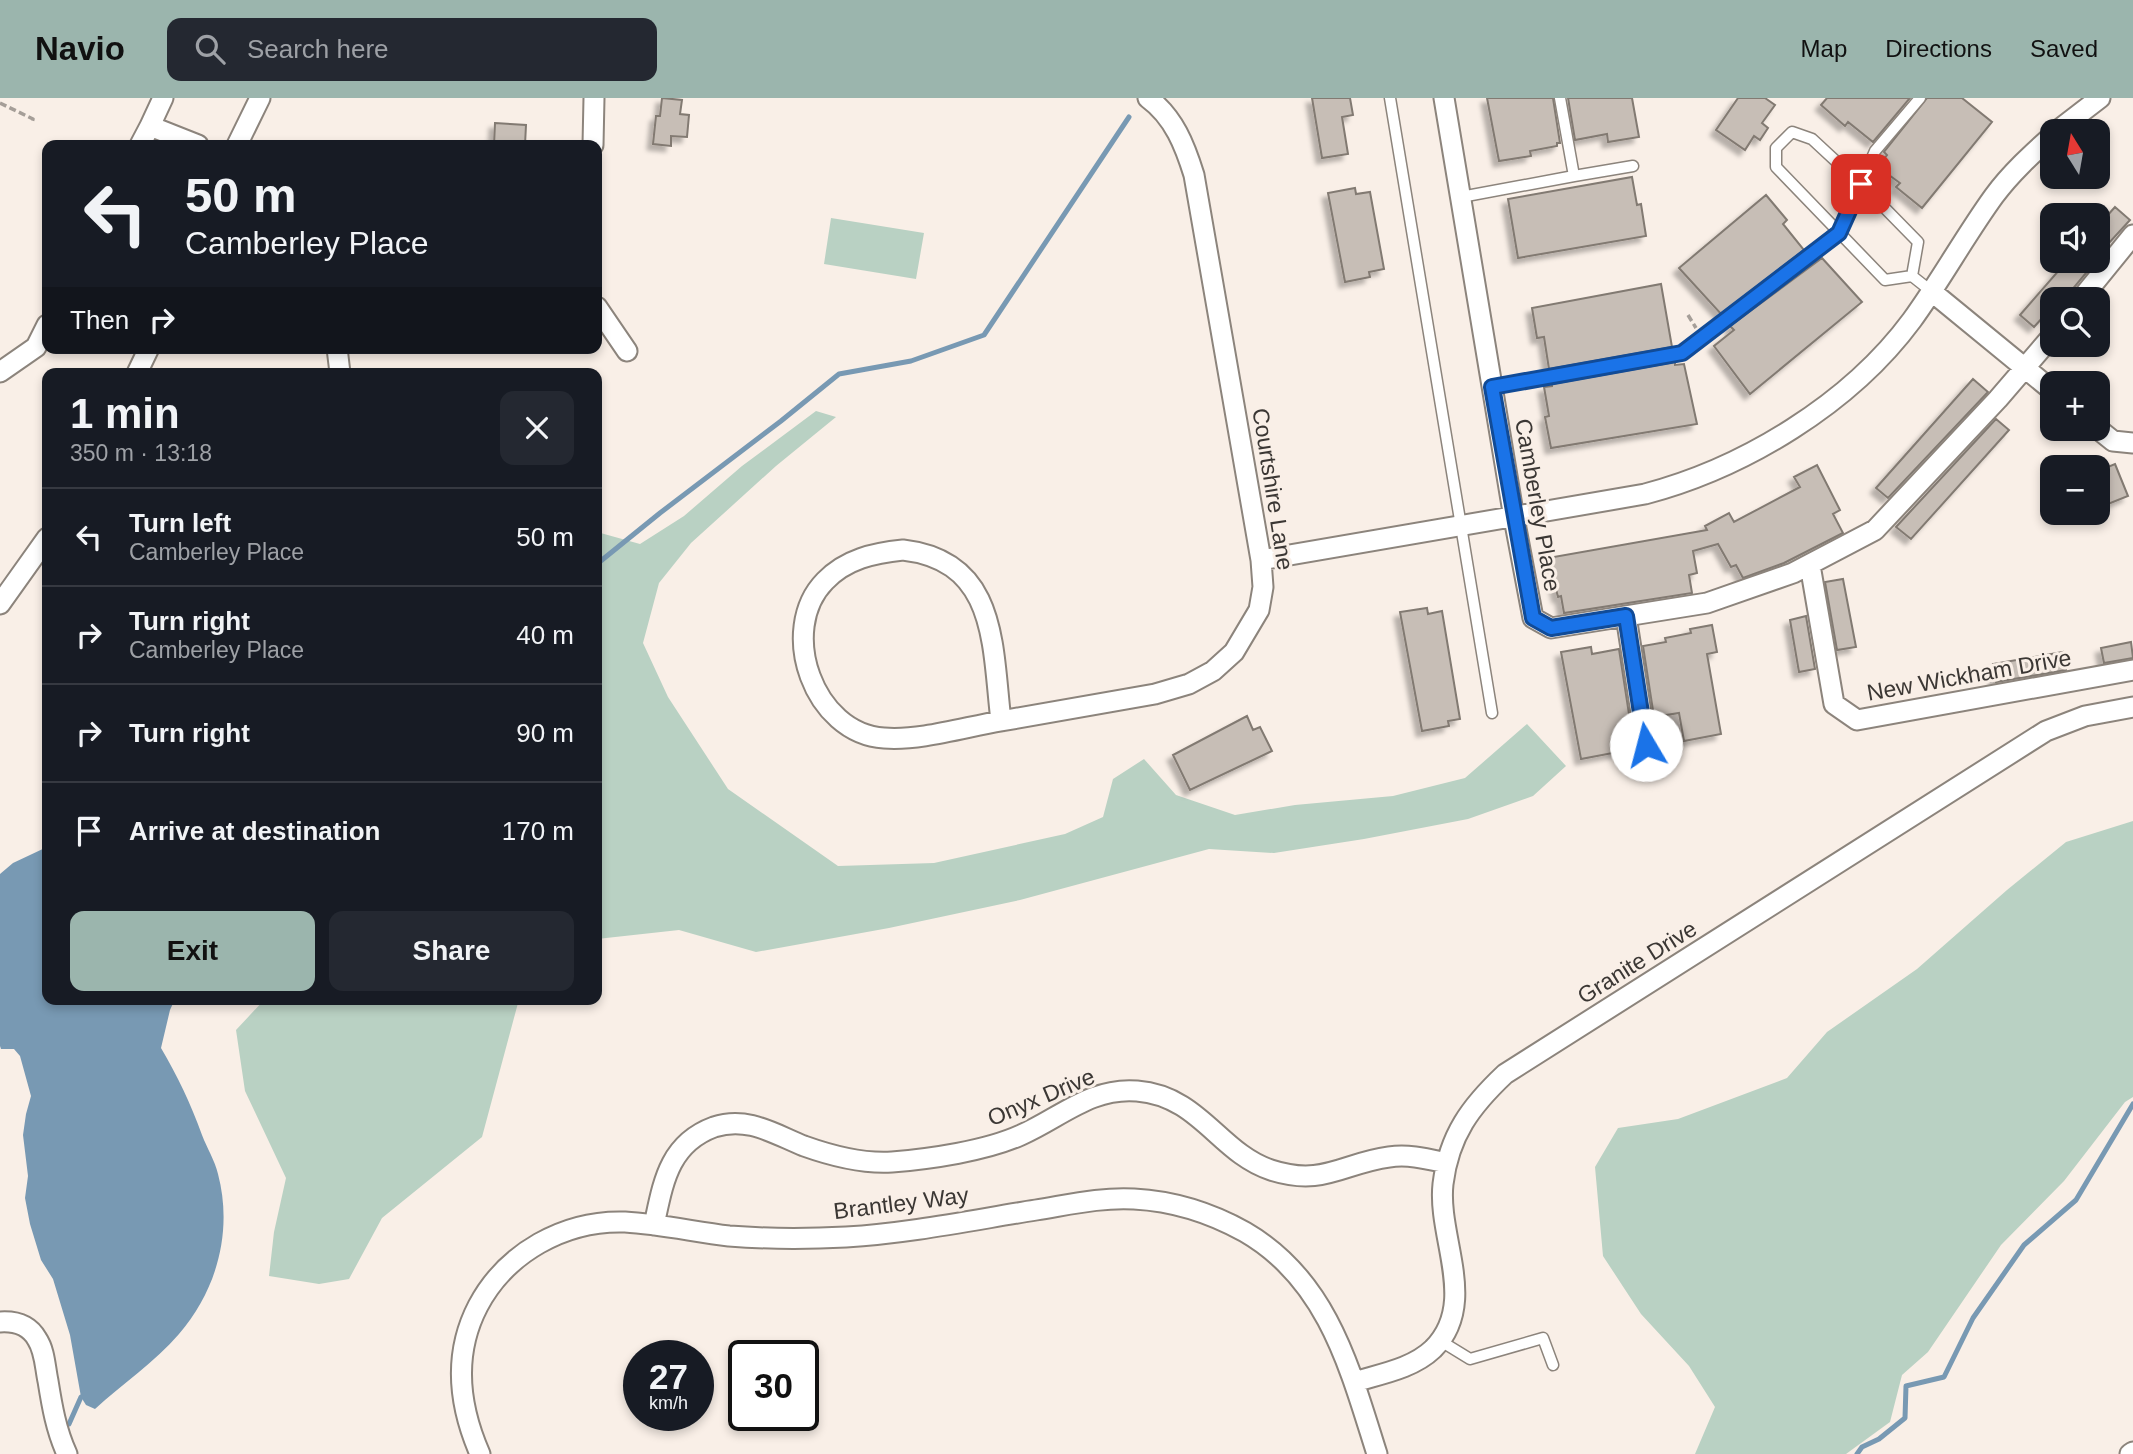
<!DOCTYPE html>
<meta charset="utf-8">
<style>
:root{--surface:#171b24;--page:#242831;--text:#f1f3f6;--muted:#9ea1a6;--line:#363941;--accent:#9bb5ad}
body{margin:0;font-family:Arial,sans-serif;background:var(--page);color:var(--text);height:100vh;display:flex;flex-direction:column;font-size:26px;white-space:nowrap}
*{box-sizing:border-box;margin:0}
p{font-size:23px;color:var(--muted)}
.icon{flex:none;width:38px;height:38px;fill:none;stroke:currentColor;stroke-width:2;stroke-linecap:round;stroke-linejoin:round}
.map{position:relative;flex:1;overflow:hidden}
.sheet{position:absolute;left:42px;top:270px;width:560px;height:637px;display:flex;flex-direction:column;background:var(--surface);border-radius:14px;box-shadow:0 4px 10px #0003}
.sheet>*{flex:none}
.top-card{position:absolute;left:42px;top:42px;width:560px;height:214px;border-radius:14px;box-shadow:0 4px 10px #0003;background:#171b24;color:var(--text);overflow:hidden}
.needle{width:46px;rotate:349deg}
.controls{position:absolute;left:2040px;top:21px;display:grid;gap:14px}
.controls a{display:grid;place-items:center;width:70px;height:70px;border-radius:14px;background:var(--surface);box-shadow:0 4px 10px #0003;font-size:35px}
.speed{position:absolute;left:623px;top:1242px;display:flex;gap:14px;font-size:35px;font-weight:700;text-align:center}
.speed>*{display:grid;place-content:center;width:91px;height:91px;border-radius:50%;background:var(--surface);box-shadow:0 4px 10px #0003;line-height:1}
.speed small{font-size:18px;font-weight:400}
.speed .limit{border:4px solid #111;border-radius:10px;background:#fff;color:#111}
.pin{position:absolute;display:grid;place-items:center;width:60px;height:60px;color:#fff;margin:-30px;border-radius:14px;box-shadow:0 4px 10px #0006}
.me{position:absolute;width:77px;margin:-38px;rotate:352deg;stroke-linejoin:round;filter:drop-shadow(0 0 5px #0008)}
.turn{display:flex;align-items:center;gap:24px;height:147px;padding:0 28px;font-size:32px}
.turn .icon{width:91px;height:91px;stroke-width:2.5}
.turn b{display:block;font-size:49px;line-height:60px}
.then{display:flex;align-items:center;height:66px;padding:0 28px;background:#0003;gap:14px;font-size:26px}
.round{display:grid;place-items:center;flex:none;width:74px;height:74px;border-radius:14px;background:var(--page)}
.summary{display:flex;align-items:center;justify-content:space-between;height:119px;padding:0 28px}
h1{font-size:42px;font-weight:800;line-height:52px}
.action{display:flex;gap:14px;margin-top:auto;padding:14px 28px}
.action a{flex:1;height:80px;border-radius:14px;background:var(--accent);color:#111;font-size:28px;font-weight:800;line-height:80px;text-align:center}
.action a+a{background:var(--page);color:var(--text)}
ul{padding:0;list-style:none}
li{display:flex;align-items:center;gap:21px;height:98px;padding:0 28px;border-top:2px solid var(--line)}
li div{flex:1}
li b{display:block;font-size:26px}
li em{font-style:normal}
header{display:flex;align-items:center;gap:42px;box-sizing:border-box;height:98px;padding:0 35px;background:var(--accent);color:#111}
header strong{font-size:33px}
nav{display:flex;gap:38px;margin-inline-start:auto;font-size:24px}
.search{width:490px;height:63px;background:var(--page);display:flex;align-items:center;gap:18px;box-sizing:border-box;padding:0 24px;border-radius:14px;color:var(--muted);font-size:26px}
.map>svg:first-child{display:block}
</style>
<header>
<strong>Navio</strong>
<div class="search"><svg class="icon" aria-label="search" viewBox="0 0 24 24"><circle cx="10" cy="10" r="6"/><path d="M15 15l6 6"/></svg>Search here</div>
<nav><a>Map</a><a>Directions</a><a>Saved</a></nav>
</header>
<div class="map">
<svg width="2133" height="1356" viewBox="0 0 2133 1356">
<defs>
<filter id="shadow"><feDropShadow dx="-5.5" dy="5.5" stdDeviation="2" flood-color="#0004"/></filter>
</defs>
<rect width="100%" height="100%" fill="#f9efe7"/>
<!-- green -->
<path fill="#b9d1c3" d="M 831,120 L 924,135 L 916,181 L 824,166 Z
M 816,313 L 836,319 L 776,368 L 691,445 L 659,485 L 643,545 L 668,599 L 728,691 L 838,768 L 934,765 L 1065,736 L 1103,719 L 1113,681 L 1144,661 L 1176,697 L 1235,717 L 1295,707 L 1393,698 L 1465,680 L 1527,626 L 1566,668 L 1533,698 L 1468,721 L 1364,741 L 1274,755 L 1209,751 L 1020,802 L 889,830 L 756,854 L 679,832 L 597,841 L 597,434 L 640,446 L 684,418 L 742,368 Z
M 2133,723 L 2133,999 L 2125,1004 L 2064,1083 L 2001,1147 L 1928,1254 L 1902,1277 L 1890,1324 L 1846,1356 L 1695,1356 L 1715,1309 L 1689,1268 L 1641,1216 L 1603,1158 L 1595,1069 L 1618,1030 L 1678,1021 L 1787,980 L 1827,934 L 1917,871 L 2007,792 L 2066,744 Z
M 265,901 L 522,901 L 518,905 L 482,1039 L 382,1120 L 349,1181 L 319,1186 L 269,1178 L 274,1134 L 286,1080 L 245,993 L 236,932 Z"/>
<!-- water -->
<path fill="#7899b3" d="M 47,749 L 47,901 L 175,901 L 170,912 L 161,950 C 177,977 191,1006 202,1037 C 207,1050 215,1063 218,1076 C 233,1133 217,1192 179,1236 C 155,1264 122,1286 95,1311 L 86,1307 L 81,1299 L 70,1237 L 53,1181 L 41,1162 L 30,1126 L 25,1100 L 28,1078 L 23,1037 L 26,1016 L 31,998 L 20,958 L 14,951 L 1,951 L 0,948 L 0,776 L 13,765 Z"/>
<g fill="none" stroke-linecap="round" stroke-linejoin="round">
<!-- stream -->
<path stroke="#7899b3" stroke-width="5" d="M 597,466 L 660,415 L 781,323 L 839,276 L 911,263 L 984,237 L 1129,19
M 69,1326 L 81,1299
M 1857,1356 L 1862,1349 L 1879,1341 L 1905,1320 L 1906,1288 L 1944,1279 L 1973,1220 L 2024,1147 L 2076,1102 L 2133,1006"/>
</g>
<!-- building -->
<path fill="#c7beb6" stroke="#827a72" stroke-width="2" filter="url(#shadow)" d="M 662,0 L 682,2 L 680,16 L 689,17 L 687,39 L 671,38 L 671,48 L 653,46 L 656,18 L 660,18 Z
M 1312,0 L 1350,0 L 1353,17 L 1342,19 L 1348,56 L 1322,60 Z
M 1487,0 L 1553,0 L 1560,45 L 1557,45 L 1557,48 L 1530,53 L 1531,58 L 1499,63 Z
M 1568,0 L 1632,0 L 1639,39 L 1608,44 L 1607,36 L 1575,42 Z
M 1738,0 L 1765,0 L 1775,7 L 1762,25 L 1768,30 L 1760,42 L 1754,38 L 1745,52 L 1716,32 Z
M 1827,0 L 1910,0 L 1873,44 L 1848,24 L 1845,28 L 1821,7 Z
M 1927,0 L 1962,0 L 1992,24 L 1922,110 L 1896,89 L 1900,85 L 1878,69 L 1887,57 L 1884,54 Z
M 495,25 L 526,27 L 525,47 L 494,47 Z
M 1632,79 L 1637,107 L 1641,106 L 1646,138 L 1518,160 L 1508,101 Z
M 1355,90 L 1356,96 L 1370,94 L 1384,171 L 1369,174 L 1370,179 L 1345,184 L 1328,95 Z
M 1766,97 L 1787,122 L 1783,126 L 1804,152 L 1721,216 L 1679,170 Z
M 2115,109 L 2130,122 L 2098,157 L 2098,128 Z
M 1822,160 L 1862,204 L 1750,296 L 1714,248 L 1734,232 L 1730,228 Z
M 2067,163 L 2093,163 L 2084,173 L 2086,175 L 2071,193 L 2069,201 L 2053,201 L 2053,208 L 2034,229 L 2020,217 Z
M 1661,186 L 1672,249 L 1549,271 L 1544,239 L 1537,240 L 1532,210 Z
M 1675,264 L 1675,267 L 1684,266 L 1697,326 L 1551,350 L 1545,319 L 1549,318 L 1544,289 L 1552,288 L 1552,286 Z
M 1973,281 L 1988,294 L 1888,400 L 1876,390 Z
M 1996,321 L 2009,332 L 1911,441 L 1896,429 Z
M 2115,366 L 2128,398 L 2098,410 L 2098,373 Z
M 1817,367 L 1840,412 L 1833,416 L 1843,435 L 1784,465 L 1743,480 L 1736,467 L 1731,469 L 1718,446 L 1693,453 L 1697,475 L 1689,477 L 1692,495 L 1564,515 L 1561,498 L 1558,499 L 1548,460 L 1707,432 L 1705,428 L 1729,415 L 1734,424 L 1800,389 L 1794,379 Z
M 1843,481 L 1856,549 L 1837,552 L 1825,484 Z
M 1427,510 L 1428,516 L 1442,513 L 1460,621 L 1448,623 L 1449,628 L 1422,633 L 1400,514 Z
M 1806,518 L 1815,571 L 1799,574 L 1790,522 Z
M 1712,527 L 1717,554 L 1707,556 L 1721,636 L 1684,643 L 1679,615 L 1654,619 L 1643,548 L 1666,544 L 1665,540 L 1691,535 L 1690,531 Z
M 2131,544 L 2133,560 L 2104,565 L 2101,550 Z
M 1591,549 L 1592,556 L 1619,551 L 1633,642 L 1616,645 L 1618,654 L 1581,661 L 1561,554 Z
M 2063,554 L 2066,572 L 1996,584 L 1993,566 Z
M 1247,618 L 1253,632 L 1260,629 L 1272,653 L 1190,692 L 1173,657 Z"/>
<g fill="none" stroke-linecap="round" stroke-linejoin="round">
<defs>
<path id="lane" d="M 1390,0 L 1492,615
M 1574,78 L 1633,68
M 1461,99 L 1574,78 L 1560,0
M 1912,178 L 1918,144 L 1868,93 L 1812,41 L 1792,34 L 1776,50 L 1776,69 L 1885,182 L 1912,178 L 1931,193
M 1492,289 L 1682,255 L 1839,135 L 1875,53 L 1920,0
M 1439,1242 L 1470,1261 L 1543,1240 L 1553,1267"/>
<path id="street" d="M 163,0 L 150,28 L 198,47
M 1444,0 L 1514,420 L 1533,520 L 1551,530 L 1707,505 L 1793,475 L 1875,432 L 1998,301 L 2053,237
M 2057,33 L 2100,0
M 140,47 L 150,28
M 237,47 L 260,0
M 593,47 L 594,0
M 1931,193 L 2053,293
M 2081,201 L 2133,137
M 597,209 L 627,253
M 337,250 L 340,275
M 0,274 L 36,249 L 47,227
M 137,275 L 149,250
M 2098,331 L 2113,343 L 2133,345
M 903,452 C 998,463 992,548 1001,623 C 965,629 920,643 884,640 C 814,636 777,532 825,483 C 846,461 874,455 903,452 Z
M 1261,462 L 1645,396 C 1744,370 1850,306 1912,222 C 1941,182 1965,138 1994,98 C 2011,75 2032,56 2053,37
M 1810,467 L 1834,606 L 1857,622 L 2133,572
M 0,506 L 47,440
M 1626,518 L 1646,647
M 1001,623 L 1155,596 L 1189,586 L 1213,573 L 1234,554 L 1259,512 L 1263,489 L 1261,462 L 1194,77 C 1185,48 1174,19 1148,0
M 654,1127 C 663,1086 668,1046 714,1029 C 748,1018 774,1036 804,1048 C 832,1058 862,1066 892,1064 C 930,1061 986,1053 1021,1037 C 1060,1020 1091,989 1137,993 C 1200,998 1219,1055 1271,1072 C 1323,1089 1343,1065 1389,1059 C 1409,1056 1428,1061 1447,1065
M 0,1224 C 15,1223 29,1227 37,1241 C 45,1253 45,1269 48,1283 C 52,1308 56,1332 67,1356
M 1354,1284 C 1380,1276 1412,1271 1433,1251 C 1479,1205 1437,1140 1443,1086 C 1449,1037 1471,1008 1505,976 L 2046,633 L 2085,618 L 2133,609
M 480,1356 C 459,1308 453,1256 478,1208 C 506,1155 564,1122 625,1124 C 660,1126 695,1134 729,1138 C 768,1141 808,1141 846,1139 C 910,1135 973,1122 1036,1112 C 1068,1107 1101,1099 1134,1101 C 1172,1103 1211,1115 1245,1134 C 1328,1182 1350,1271 1377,1356
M 2130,1356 L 2133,1354"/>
</defs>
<!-- lane casing -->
<use href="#lane" stroke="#8c847c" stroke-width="13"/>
<!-- street casing -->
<use href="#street" stroke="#8c847c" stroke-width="23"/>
<!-- path -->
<path stroke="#a59e98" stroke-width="3.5" stroke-dasharray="7 3.5" stroke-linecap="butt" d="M 0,5 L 33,21 L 32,25
M 1688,217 L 1696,230"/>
<!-- lane -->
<use href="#lane" stroke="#fff" stroke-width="10"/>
<!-- street -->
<use href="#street" stroke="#fff" stroke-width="19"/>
</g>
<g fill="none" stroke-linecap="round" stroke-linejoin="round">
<defs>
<path id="route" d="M 1646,647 L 1626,518 L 1551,530 L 1533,520 L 1492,289 L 1682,255 L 1839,135 L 1861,86"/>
</defs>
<!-- route casing -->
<use href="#route" stroke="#114b97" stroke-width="18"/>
<!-- route -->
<use href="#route" stroke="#1a73e8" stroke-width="12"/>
</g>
<g text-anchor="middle" stroke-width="6" stroke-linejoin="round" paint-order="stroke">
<!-- street labels -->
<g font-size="23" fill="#3b3734" stroke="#f9efe7">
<text transform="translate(1273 391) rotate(81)" y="8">Courtshire Lane</text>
<text transform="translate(1538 407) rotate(80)" y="8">Camberley Place</text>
<text transform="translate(1969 577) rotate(-10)" y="8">New Wickham Drive</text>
<text transform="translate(1637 864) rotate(-32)" y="8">Granite Drive</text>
<text transform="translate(1041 999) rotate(-23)" y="8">Onyx Drive</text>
<text transform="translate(901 1105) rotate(-7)" y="8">Brantley Way</text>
</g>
</g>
</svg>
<div class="controls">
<a><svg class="needle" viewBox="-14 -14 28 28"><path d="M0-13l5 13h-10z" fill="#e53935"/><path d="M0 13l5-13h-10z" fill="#9ea1a6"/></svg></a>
<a><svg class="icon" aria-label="sound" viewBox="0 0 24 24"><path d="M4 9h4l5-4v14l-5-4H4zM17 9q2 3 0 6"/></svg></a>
<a><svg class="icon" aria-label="search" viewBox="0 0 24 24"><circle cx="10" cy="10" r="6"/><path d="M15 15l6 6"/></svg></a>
<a>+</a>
<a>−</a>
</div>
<div class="speed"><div>27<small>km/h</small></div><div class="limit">30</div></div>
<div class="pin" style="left:1861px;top:86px;background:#d93025"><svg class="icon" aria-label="arrive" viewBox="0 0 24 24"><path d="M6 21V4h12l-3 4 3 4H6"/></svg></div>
<svg class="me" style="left:1646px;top:647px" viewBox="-20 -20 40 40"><circle r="19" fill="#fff"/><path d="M0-13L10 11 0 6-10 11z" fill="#1a73e8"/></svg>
<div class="top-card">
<div class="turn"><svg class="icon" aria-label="left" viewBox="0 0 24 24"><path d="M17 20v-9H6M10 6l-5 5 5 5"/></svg><div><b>50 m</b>Camberley Place</div></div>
<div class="then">Then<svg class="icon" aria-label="right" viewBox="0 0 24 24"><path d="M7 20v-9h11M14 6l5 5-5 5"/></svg></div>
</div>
<section class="sheet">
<div class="summary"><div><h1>1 min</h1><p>350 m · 13:18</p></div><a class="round"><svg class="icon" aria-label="close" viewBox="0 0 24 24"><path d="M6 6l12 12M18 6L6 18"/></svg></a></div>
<ul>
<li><svg class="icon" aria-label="left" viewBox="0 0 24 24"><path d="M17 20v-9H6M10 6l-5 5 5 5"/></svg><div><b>Turn left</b><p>Camberley Place</p></div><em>50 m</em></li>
<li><svg class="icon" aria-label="right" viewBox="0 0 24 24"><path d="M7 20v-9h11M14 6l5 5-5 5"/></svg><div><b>Turn right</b><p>Camberley Place</p></div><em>40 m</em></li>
<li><svg class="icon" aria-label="right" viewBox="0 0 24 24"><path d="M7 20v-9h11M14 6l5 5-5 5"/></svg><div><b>Turn right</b></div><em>90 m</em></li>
<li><svg class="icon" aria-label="arrive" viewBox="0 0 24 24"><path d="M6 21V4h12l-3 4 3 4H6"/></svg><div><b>Arrive at destination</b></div><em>170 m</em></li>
</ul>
<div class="action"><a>Exit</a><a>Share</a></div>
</section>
</div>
